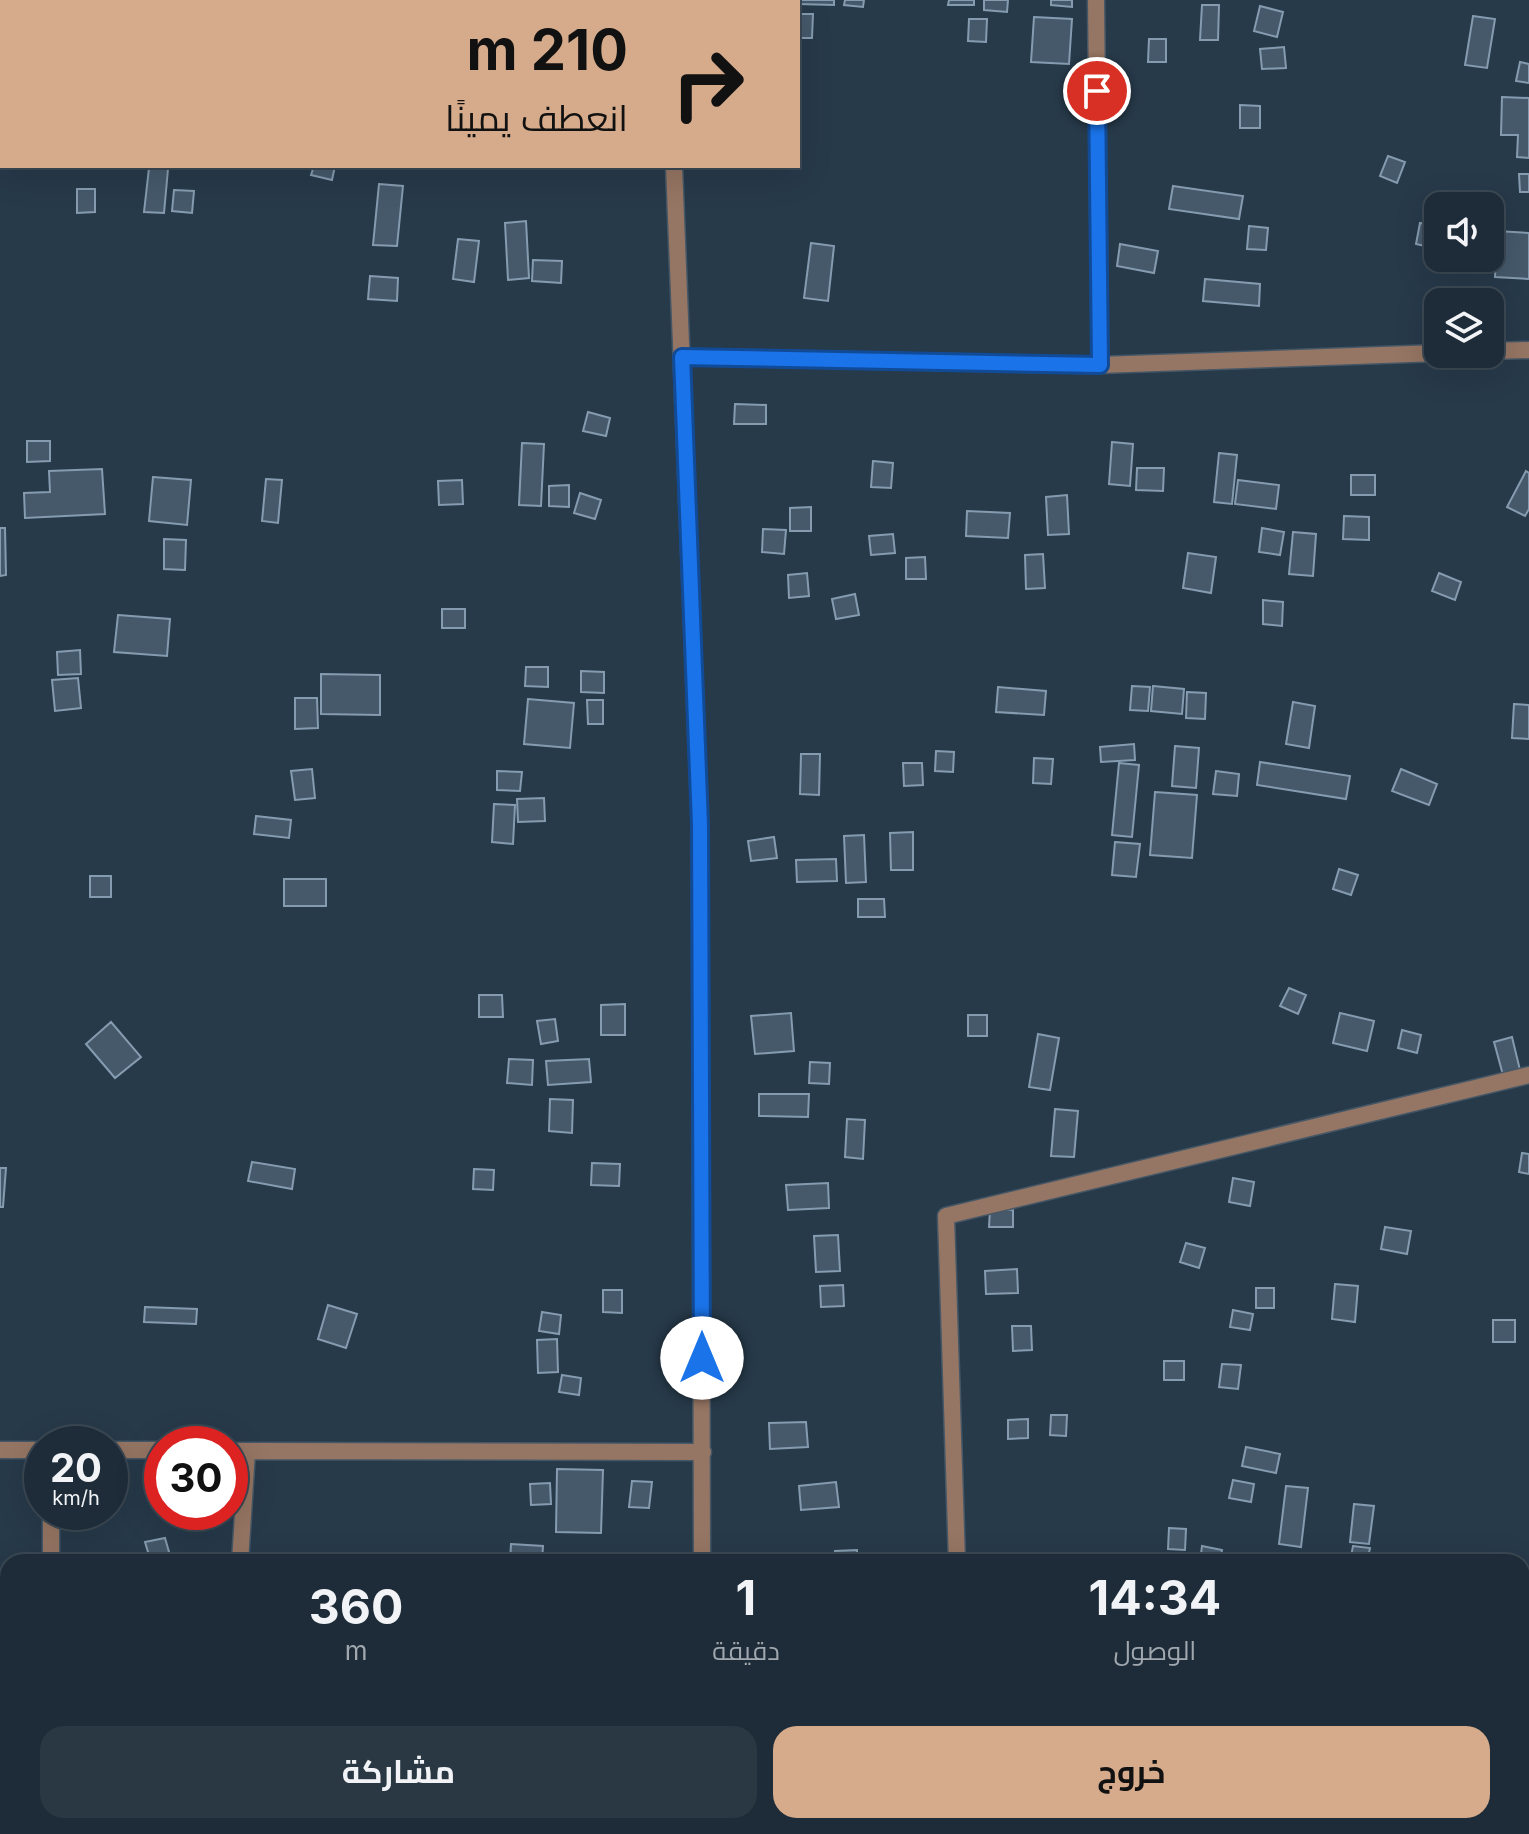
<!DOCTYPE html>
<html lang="ar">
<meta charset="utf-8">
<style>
:root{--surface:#1d2c38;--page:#2a3843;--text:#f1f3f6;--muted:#a0a7ae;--line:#3b4853;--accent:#d6ab8b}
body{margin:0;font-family:Inter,Cairo,sans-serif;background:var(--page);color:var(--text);direction:rtl;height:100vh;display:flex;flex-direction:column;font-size:30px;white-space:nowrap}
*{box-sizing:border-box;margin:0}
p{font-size:26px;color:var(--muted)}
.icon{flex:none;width:44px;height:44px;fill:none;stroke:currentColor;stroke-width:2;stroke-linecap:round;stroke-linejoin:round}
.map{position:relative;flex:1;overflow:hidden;direction:ltr}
.details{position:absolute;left:0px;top:1554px;width:1530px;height:280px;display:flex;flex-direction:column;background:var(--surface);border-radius:24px 24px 0 0;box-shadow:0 8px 32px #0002,0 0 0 2px var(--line);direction:rtl}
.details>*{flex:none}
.top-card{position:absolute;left:0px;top:0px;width:800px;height:168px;box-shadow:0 8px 32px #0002,0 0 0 2px var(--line);direction:rtl;background:#d6ab8b;color:#111;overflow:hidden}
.buttons{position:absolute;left:1424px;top:192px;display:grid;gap:16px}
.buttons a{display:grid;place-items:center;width:80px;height:80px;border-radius:16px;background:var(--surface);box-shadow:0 8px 32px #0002,0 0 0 2px var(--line);font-size:40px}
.speed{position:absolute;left:24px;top:1426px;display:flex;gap:16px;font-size:40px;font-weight:700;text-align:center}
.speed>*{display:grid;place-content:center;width:104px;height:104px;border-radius:50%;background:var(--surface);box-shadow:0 8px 32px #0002,0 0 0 2px var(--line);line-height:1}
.speed small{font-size:20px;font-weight:400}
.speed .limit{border:12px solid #d22;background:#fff;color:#111}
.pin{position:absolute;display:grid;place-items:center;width:68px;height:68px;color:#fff;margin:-34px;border:4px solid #fff;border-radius:50%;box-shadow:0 2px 8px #0007}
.me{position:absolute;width:88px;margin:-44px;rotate:0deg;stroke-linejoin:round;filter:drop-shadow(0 0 6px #0008)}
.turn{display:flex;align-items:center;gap:28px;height:168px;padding:0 40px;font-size:36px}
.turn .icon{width:104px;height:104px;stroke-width:2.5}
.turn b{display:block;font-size:56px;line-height:68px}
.eta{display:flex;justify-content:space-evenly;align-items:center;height:136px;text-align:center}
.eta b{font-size:48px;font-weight:700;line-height:56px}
.primary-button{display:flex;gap:16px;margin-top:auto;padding:16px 40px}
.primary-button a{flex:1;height:92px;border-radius:24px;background:var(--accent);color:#111;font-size:32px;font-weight:700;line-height:92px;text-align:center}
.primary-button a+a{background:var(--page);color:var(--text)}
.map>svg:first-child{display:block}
</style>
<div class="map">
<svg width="1529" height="1834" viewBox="0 0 1529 1834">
<rect width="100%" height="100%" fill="#273a4a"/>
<!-- building -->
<path fill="#45596b" stroke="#859baf" stroke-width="2" d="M 132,0 L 195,0 L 132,2 Z
M 797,0 L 834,0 L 834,5 L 798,4 Z
M 845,0 L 864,0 L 863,7 L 844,5 Z
M 949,0 L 974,0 L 974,5 L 948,5 Z
M 984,0 L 1008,0 L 1007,12 L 984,10 Z
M 1051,0 L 1072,0 L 1072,7 L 1051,5 Z
M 1202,5 L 1219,5 L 1218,40 L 1200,40 Z
M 1260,6 L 1283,12 L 1277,37 L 1254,31 Z
M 798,14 L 813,14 L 812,38 L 798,38 Z
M 1473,16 L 1495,19 L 1487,68 L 1465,65 Z
M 1034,17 L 1072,19 L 1069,64 L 1031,62 Z
M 969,19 L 987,19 L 986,42 L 968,41 Z
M 1149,39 L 1166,39 L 1166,62 L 1148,62 Z
M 1284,47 L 1286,68 L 1262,69 L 1260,49 Z
M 1520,62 L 1529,64 L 1529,83 L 1516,81 Z
M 1502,97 L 1529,98 L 1529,158 L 1517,157 L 1518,135 L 1501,135 Z
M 1240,105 L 1260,106 L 1260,128 L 1240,128 Z
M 1388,156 L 1405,162 L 1397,183 L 1380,176 Z
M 314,166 L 335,166 L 332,180 L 311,175 Z
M 149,168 L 168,169 L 164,213 L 144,212 Z
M 1519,174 L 1529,174 L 1529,192 L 1520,192 Z
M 379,184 L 403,186 L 397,246 L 373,245 Z
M 1173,186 L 1243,196 L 1239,219 L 1169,209 Z
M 77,189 L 95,189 L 95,212 L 77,213 Z
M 174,190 L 194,191 L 192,213 L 172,211 Z
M 526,221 L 529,278 L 508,280 L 505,223 Z
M 1420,223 L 1438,226 L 1438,249 L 1416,244 Z
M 1249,226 L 1268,228 L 1266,250 L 1247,249 Z
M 1497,231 L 1529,233 L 1529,279 L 1495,277 Z
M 458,239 L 479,241 L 474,282 L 453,279 Z
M 811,243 L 834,246 L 828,301 L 804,298 Z
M 1120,244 L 1158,251 L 1154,273 L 1117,266 Z
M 533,260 L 562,261 L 561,283 L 532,281 Z
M 370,276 L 398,278 L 397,301 L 368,299 Z
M 1205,279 L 1260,284 L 1259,306 L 1203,301 Z
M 735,404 L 766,405 L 766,424 L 734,424 Z
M 588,412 L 610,418 L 606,436 L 583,431 Z
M 27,441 L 50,441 L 50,461 L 27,462 Z
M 1112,442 L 1133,444 L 1130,486 L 1109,484 Z
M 522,443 L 544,444 L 541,506 L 519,505 Z
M 1219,453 L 1237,455 L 1232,504 L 1214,502 Z
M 873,461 L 893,463 L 891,488 L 871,487 Z
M 1137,468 L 1164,468 L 1163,491 L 1136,490 Z
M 102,469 L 105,514 L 25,518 L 24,493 L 50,492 L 49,471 Z
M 1526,471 L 1529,473 L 1529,509 L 1525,516 L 1507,507 Z
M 1351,475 L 1375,475 L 1375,495 L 1351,495 Z
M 153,477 L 191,480 L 187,525 L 149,521 Z
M 266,479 L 282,480 L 278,523 L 262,521 Z
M 462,480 L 463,504 L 439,505 L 438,481 Z
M 1238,480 L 1279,485 L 1276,509 L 1235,504 Z
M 569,485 L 569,507 L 549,506 L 549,486 Z
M 580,493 L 601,500 L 595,519 L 574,513 Z
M 1067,495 L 1069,534 L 1048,535 L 1046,497 Z
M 811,507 L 811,531 L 790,531 L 790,508 Z
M 967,511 L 1010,513 L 1008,538 L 966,536 Z
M 1344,516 L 1369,517 L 1369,540 L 1343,539 Z
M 0,528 L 5,528 L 6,575 L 0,576 Z
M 1262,528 L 1284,532 L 1280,555 L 1259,552 Z
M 763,529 L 786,530 L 784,554 L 762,552 Z
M 1293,532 L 1316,534 L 1313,576 L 1289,574 Z
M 893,534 L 895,553 L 871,555 L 869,536 Z
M 164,539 L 186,540 L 185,570 L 164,569 Z
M 1188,553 L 1216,557 L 1211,593 L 1183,588 Z
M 1043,554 L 1045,588 L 1026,589 L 1025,555 Z
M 925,557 L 926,579 L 906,579 L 906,558 Z
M 807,573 L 809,596 L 789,598 L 788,575 Z
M 1439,573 L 1461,582 L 1455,600 L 1432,591 Z
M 855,594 L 859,615 L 836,619 L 832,599 Z
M 1263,600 L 1283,602 L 1282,626 L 1263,624 Z
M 442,609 L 465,609 L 465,628 L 442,628 Z
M 118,615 L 170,619 L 167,656 L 114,652 Z
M 80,650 L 81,674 L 58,675 L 57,652 Z
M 526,667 L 548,667 L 548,687 L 525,686 Z
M 581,671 L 604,672 L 604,693 L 581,692 Z
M 321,674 L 380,675 L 380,715 L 321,714 Z
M 78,678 L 81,708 L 55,711 L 52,680 Z
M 1132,686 L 1150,687 L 1148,711 L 1130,710 Z
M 1153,686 L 1184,689 L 1182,714 L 1151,711 Z
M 998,687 L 1046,691 L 1044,715 L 996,712 Z
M 1187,692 L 1206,693 L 1205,719 L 1186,718 Z
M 295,698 L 317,698 L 318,728 L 295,729 Z
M 528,699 L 574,703 L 570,748 L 524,744 Z
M 587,700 L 603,700 L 603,724 L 588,724 Z
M 1293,702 L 1315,706 L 1309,748 L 1286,744 Z
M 1514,704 L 1529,705 L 1529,739 L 1512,738 Z
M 1134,744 L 1135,760 L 1101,762 L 1100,747 Z
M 1175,746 L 1199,748 L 1196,788 L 1172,786 Z
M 936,751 L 954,752 L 953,772 L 935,771 Z
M 801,754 L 820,754 L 819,795 L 800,794 Z
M 1034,758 L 1053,759 L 1051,784 L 1033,783 Z
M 1260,762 L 1350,776 L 1346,799 L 1257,785 Z
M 903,763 L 922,763 L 923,785 L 904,786 Z
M 1119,763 L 1139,765 L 1132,837 L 1112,835 Z
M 312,769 L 315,798 L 295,800 L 291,771 Z
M 1401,769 L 1437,784 L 1429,805 L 1392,791 Z
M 497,771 L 522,772 L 520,791 L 497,790 Z
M 1216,771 L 1239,774 L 1237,796 L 1213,794 Z
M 1155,792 L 1197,795 L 1192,858 L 1150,855 Z
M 544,798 L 545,821 L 518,822 L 517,799 Z
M 494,804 L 515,805 L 513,844 L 492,842 Z
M 256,816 L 291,820 L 289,838 L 254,834 Z
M 913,832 L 913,870 L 891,870 L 890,833 Z
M 864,835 L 866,882 L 846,883 L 844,836 Z
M 774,837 L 777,858 L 751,861 L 748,841 Z
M 1115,842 L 1140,844 L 1136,877 L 1112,875 Z
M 836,859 L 837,881 L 797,882 L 796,860 Z
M 1339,869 L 1358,875 L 1351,895 L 1333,889 Z
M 90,876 L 111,876 L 111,897 L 90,897 Z
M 284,879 L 326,879 L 326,906 L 284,906 Z
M 858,899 L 884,899 L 885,917 L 858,917 Z
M 1289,988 L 1306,995 L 1298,1014 L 1280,1006 Z
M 479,995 L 502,995 L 503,1017 L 479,1017 Z
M 625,1004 L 625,1035 L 601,1035 L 601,1005 Z
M 791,1013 L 794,1051 L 755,1054 L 751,1016 Z
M 1340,1013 L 1374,1021 L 1367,1051 L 1333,1043 Z
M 968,1015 L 987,1015 L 987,1036 L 968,1036 Z
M 555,1019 L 558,1041 L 541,1044 L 537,1021 Z
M 111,1022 L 141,1057 L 115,1078 L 86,1044 Z
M 1402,1030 L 1421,1035 L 1417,1053 L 1398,1048 Z
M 1038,1034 L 1059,1038 L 1050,1090 L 1029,1087 Z
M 1512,1037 L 1520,1070 L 1503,1075 L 1494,1042 Z
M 509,1059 L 533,1060 L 532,1085 L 507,1083 Z
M 589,1059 L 591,1082 L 548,1085 L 546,1061 Z
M 810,1062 L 830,1063 L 829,1084 L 809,1083 Z
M 759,1094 L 809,1094 L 808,1117 L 759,1116 Z
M 550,1099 L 573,1100 L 572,1133 L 549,1131 Z
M 1055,1109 L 1078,1111 L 1074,1157 L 1051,1156 Z
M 847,1119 L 865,1120 L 863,1159 L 845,1157 Z
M 1522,1153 L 1529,1154 L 1529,1174 L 1519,1172 Z
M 252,1162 L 295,1169 L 292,1189 L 248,1181 Z
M 592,1163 L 620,1164 L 619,1186 L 591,1185 Z
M 0,1168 L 6,1168 L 3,1207 L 0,1207 Z
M 474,1169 L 494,1170 L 493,1190 L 473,1189 Z
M 1233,1178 L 1254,1182 L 1250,1206 L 1229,1202 Z
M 828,1183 L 829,1208 L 788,1210 L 786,1185 Z
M 990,1209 L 1013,1210 L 1013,1227 L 989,1227 Z
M 1385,1227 L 1411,1231 L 1407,1254 L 1381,1249 Z
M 838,1235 L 840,1271 L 816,1272 L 814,1236 Z
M 1186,1243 L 1205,1248 L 1199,1268 L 1180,1262 Z
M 1017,1269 L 1018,1293 L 986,1294 L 985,1271 Z
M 1335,1284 L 1358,1286 L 1355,1322 L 1332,1319 Z
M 843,1285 L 844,1306 L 821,1307 L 820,1286 Z
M 1256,1288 L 1274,1288 L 1274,1308 L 1256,1308 Z
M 603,1290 L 622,1290 L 622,1313 L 603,1312 Z
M 328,1305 L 357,1314 L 346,1348 L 318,1339 Z
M 145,1307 L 197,1309 L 196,1324 L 144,1322 Z
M 1233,1310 L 1253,1314 L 1250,1330 L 1230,1327 Z
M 542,1312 L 561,1315 L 559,1334 L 539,1331 Z
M 1493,1320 L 1515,1320 L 1515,1342 L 1493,1342 Z
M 1012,1326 L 1031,1326 L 1032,1350 L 1013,1351 Z
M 557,1339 L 558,1372 L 538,1373 L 537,1340 Z
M 1164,1361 L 1184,1361 L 1184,1380 L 1164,1380 Z
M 1222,1364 L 1241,1365 L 1238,1389 L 1219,1387 Z
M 562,1375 L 581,1378 L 579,1395 L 559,1392 Z
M 1051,1415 L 1067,1415 L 1066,1436 L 1050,1435 Z
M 1028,1419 L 1028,1438 L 1008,1439 L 1008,1420 Z
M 806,1422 L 808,1447 L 770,1449 L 769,1423 Z
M 1246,1447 L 1280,1454 L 1276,1473 L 1242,1466 Z
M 557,1469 L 603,1470 L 601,1533 L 556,1532 Z
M 1233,1480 L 1254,1484 L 1251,1502 L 1229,1498 Z
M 632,1481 L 652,1482 L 649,1508 L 629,1507 Z
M 836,1482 L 839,1507 L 801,1510 L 799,1486 Z
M 550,1483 L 551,1504 L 531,1505 L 530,1484 Z
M 1286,1486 L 1308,1488 L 1301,1547 L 1279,1544 Z
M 1354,1504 L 1374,1506 L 1369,1544 L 1350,1542 Z
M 1169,1528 L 1186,1529 L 1185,1550 L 1168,1549 Z
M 165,1538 L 171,1559 L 151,1562 L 145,1542 Z
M 511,1544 L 543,1546 L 542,1562 L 510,1562 Z
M 1202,1546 L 1222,1550 L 1220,1562 L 1200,1562 Z
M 1353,1546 L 1370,1548 L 1367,1562 L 1350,1562 Z
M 857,1550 L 857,1562 L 836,1562 L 835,1551 Z
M 789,1826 L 818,1826 L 817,1834 L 789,1834 Z"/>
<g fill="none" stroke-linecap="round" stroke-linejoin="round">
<defs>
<path id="street" d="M 668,0 L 668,2
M 1096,0 L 1100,365
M 674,166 L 700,825 L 702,1562
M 1490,351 L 1529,350
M 682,357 L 1100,365 L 1438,353
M 0,1450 L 42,1450
M 110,1450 L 162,1450
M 230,1451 L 703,1452
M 51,1562 L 51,1512
M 240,1562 L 247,1451
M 957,1562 L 946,1216 L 1529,1075
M 702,1826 L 702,1834
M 48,1834 L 48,1826
M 224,1834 L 224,1826
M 597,1834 L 609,1826"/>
</defs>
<!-- street casing -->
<use href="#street" stroke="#455766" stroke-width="19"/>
<!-- street -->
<use href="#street" stroke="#957563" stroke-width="16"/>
</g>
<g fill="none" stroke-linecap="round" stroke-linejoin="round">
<defs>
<path id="route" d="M 702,1358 L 700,825 L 682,357 L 1100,365 L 1097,91"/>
</defs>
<!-- route casing -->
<use href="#route" stroke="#114b97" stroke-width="20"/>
<!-- route -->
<use href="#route" stroke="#1a73e8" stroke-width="14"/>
</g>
</svg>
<div class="buttons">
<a><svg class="icon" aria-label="sound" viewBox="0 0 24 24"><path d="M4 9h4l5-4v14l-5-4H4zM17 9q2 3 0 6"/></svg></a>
<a><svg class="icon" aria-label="layers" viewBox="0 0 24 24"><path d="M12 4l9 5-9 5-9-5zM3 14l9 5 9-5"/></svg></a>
</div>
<div class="speed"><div>20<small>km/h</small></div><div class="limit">30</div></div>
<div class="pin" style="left:1097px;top:91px;background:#d93025"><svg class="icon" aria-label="arrive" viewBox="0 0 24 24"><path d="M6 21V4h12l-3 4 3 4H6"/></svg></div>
<svg class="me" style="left:702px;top:1358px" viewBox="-20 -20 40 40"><circle r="19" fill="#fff"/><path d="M0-13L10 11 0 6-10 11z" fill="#1a73e8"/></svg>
<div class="top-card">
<div class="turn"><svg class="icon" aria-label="right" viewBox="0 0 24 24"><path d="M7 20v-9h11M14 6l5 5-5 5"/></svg><div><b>210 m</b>انعطف يمينًا</div></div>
</div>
<section class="details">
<div class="eta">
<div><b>14:34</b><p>الوصول</p></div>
<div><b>1</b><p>دقيقة</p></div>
<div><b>360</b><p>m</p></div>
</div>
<div class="primary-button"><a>خروج</a><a>مشاركة</a></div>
</section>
</div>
